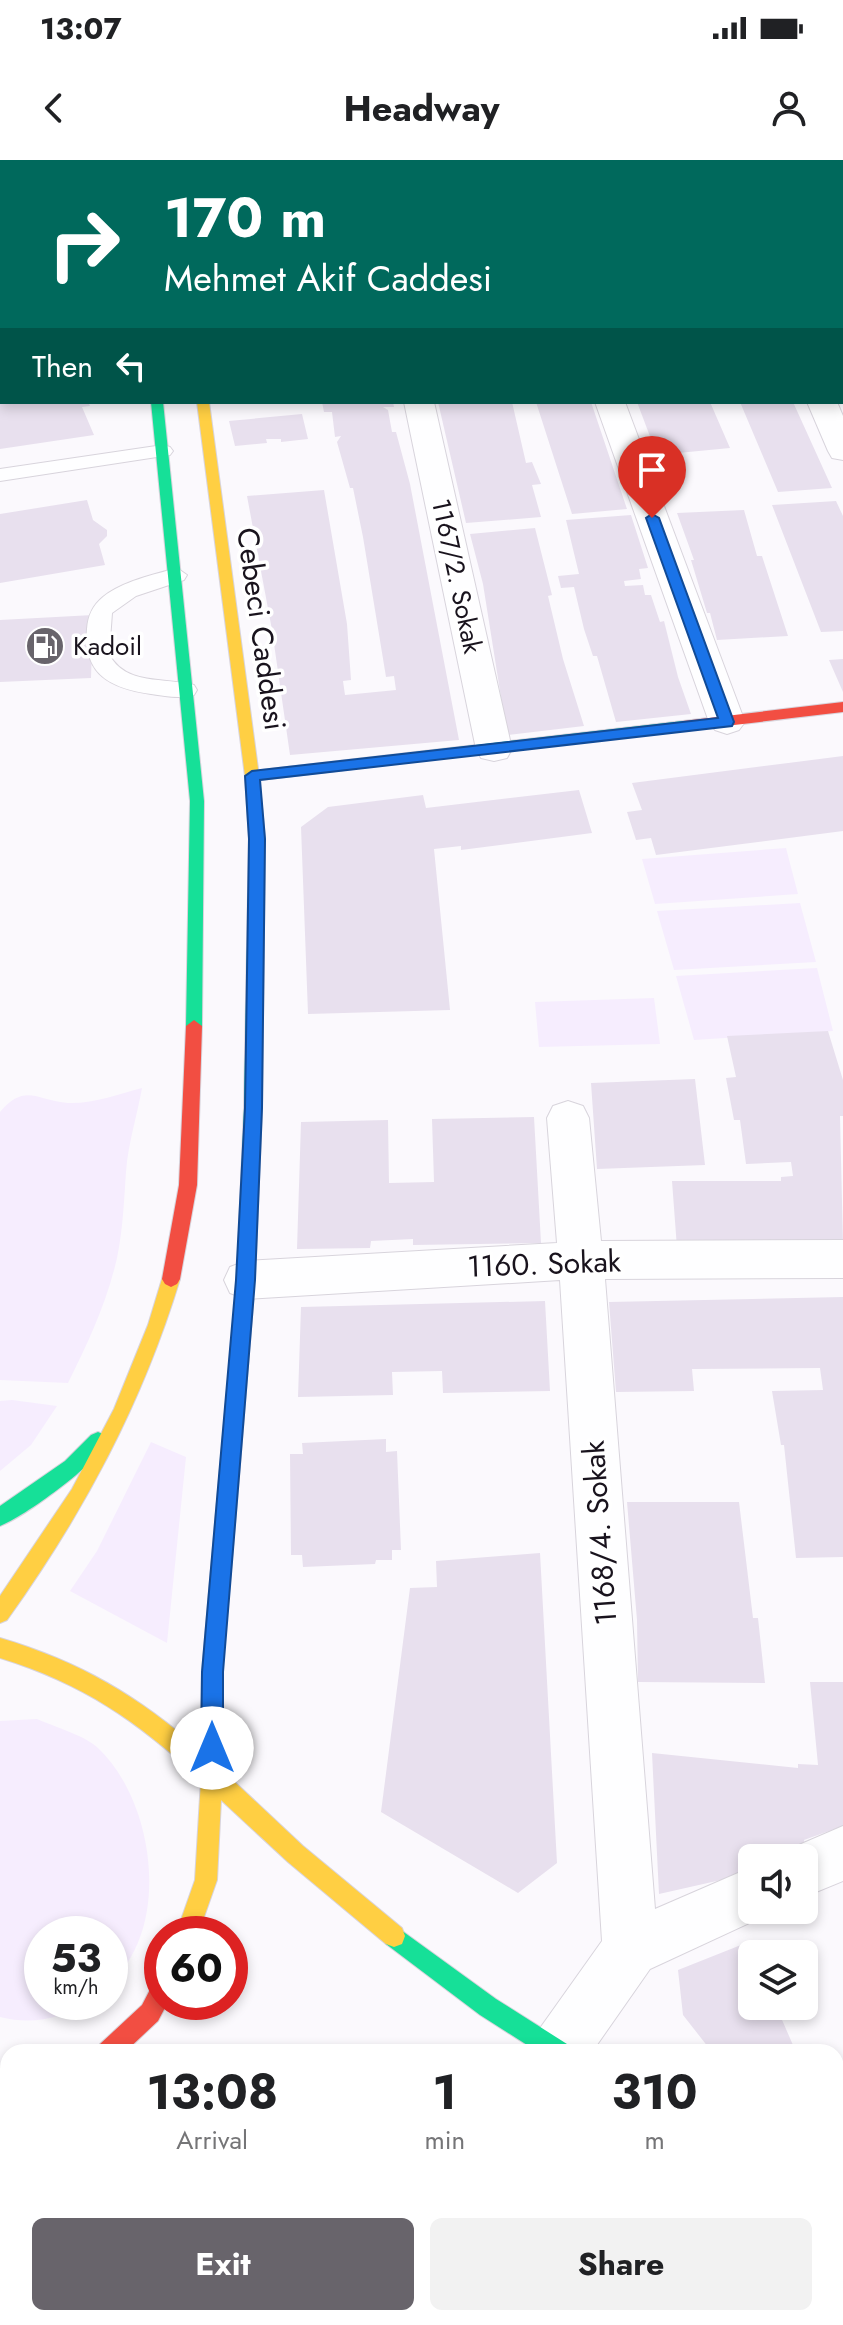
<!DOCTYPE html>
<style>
:root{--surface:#fff;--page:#f2f2f2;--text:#202124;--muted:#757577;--accent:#68646b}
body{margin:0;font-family:Jost,sans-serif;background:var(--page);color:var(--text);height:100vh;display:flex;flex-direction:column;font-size:30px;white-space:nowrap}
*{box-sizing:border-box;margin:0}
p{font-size:26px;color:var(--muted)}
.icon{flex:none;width:44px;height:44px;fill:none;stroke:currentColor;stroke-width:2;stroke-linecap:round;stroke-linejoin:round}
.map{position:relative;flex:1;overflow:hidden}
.details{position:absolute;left:0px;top:1884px;width:844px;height:282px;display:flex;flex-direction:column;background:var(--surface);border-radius:24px 24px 0 0;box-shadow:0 4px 12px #0003}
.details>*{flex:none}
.guide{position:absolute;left:0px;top:0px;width:844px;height:244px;box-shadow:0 4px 12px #0003;background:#00695c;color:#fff;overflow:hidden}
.controls{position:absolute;left:738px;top:1684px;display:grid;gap:16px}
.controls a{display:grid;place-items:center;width:80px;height:80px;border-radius:12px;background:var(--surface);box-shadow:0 4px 12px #0003;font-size:40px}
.speed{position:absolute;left:24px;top:1756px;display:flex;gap:16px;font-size:40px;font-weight:700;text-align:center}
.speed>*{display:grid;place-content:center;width:104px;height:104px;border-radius:50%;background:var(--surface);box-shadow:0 4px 12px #0003;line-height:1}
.speed small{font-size:20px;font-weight:400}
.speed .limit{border:12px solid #d22;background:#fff;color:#111}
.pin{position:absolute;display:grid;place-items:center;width:68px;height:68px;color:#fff;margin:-82px -34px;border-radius:50% 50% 50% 0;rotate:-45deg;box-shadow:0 0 8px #0007}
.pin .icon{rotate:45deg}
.me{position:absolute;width:88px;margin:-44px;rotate:0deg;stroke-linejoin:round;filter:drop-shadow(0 0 6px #0008)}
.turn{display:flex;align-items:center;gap:28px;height:168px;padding:0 32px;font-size:36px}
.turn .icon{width:104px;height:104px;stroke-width:2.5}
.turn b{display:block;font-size:56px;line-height:68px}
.then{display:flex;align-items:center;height:76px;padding:0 32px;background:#0003;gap:16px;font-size:30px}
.eta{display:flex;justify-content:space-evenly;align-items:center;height:136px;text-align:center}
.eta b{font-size:48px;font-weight:700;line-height:56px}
.action{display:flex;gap:16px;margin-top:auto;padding:16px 32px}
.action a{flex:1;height:92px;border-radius:12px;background:var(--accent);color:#fff;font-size:32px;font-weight:700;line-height:92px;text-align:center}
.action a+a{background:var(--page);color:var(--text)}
.status{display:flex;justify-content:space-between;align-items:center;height:56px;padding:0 40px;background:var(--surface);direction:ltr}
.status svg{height:22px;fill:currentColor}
header{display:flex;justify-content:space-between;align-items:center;height:104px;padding:0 32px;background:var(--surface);font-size:36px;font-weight:700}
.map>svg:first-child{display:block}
</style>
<div class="status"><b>13:07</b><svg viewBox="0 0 49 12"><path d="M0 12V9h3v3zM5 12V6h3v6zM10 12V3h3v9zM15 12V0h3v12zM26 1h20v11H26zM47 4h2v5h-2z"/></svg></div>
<header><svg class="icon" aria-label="back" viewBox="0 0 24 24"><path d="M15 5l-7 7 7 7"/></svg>Headway<svg class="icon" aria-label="person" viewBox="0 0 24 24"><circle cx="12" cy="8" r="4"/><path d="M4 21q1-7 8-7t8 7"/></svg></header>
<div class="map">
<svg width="843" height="2165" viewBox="0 0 843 2165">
<rect width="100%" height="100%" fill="#fbf9fd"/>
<!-- green -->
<path fill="#f6edfe" d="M 786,688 L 798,734 L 655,744 L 642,699 Z
M 800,743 L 816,802 L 674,810 L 657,751 Z
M 817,808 L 833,871 L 694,880 L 676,816 Z
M 654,838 L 660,884 L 539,887 L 535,842 Z
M 142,928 C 137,956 128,984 126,1012 C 124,1041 123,1069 117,1098 C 107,1142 88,1183 68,1223 L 0,1220 L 0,952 C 25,922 38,941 68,943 C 93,944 119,934 142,928 Z
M 12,1240 L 57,1246 L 31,1285 L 0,1311 L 0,1241 Z
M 151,1282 L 186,1297 L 167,1483 L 70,1431 L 97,1391 Z
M 37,1559 C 55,1567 84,1575 98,1588 C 155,1642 172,1768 110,1823 L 110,1774 L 42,1774 L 42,1842 L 89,1842 C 61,1859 32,1865 0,1857 L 0,1561 Z
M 34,2158 L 147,2158 L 147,2165 L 36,2165 Z"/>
<!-- building -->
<path fill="#e8e0ee" d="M 0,242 L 88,242 L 90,246 L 82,247 L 94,275 L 0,289 Z
M 322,242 L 393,242 L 394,247 L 383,247 L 388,250 L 392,272 L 396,272 L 410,324 L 459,580 L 290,595 L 272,470 L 247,336 L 324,330 L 347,464 L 351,520 L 343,521 L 345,535 L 396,530 L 394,516 L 386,517 L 363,377 L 353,328 L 350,328 L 337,282 L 341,276 L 335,277 L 332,252 L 324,252 Z
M 438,242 L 512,242 L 526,303 L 532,302 L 541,324 L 532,325 L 541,357 L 466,363 Z
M 536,242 L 591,242 L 627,349 L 572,354 Z
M 637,242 L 710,242 L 730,288 L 657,295 Z
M 740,242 L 793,242 L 832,328 L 778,332 Z
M 302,254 L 308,279 L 281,282 L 281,279 L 266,279 L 267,283 L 235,286 L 229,261 Z
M 87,340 L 93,360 L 107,370 L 107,376 L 99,384 L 105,405 L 0,423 L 0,354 Z
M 836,341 L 843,356 L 843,471 L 821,472 L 772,345 Z
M 744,350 L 757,396 L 762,396 L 788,476 L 717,480 L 710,453 L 707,453 L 691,400 L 694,400 L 677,353 Z
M 631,355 L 648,408 L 639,409 L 641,419 L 624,421 L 625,426 L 643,425 L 645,435 L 651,435 L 660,462 L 664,461 L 678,517 L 691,554 L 616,562 L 597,496 L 593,496 L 584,469 L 574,427 L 561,428 L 558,416 L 579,414 L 566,360 Z
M 535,368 L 552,435 L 548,436 L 563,499 L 584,566 L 507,575 L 483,424 L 470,374 Z
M 93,455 L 91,518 L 0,522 L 0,460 Z
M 843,499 L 843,532 L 829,500 Z
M 843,596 L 843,671 L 656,695 L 651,678 L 636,680 L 627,652 L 642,650 L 632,623 Z
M 579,630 L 592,673 L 461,690 L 461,686 L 434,689 L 450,850 L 308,854 L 301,667 L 328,647 L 423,635 L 426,648 Z
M 828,871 L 843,920 L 843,956 L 840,956 L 843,1085 L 677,1088 L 672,1021 L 781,1021 L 781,1017 L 793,1016 L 791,1002 L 746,1004 L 740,960 L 734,960 L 726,918 L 736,917 L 727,876 Z
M 695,919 L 705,1005 L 597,1009 L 591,923 Z
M 534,957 L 541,1083 L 413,1085 L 413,1079 L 371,1081 L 370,1088 L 297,1089 L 301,962 L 388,960 L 389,1023 L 434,1022 L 432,959 Z
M 843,1137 L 843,1397 L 796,1398 L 784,1285 L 781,1285 L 772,1231 L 823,1230 L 820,1208 L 692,1209 L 694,1231 L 616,1232 L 609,1142 Z
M 545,1141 L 550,1231 L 443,1233 L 442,1211 L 392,1212 L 393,1235 L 298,1237 L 301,1147 Z
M 386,1279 L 386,1292 L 397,1291 L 401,1390 L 392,1390 L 392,1400 L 376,1400 L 375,1404 L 303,1407 L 302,1395 L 291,1395 L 290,1294 L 303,1294 L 302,1283 Z
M 627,1342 L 739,1342 L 753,1458 L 758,1458 L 765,1523 L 638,1522 L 637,1460 Z
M 540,1393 L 557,1703 L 518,1733 L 381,1652 L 410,1428 L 437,1427 L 436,1401 Z
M 810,1522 L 843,1522 L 843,1666 L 804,1680 L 806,1698 L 752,1698 L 752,1713 L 659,1734 L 652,1593 L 798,1608 L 798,1604 L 818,1605 Z
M 746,1783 L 752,1799 L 752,1846 L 776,1846 L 796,1892 L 712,1892 L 683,1855 L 678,1810 Z"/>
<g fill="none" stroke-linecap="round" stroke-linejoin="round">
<defs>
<path id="lane" d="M 0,166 L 2,166 L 2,176 L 0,176 Z
M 163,285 L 170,287 L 173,291 L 170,295 L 0,321 L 0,309 Z
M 177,408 L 187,415 L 184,420 L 136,436 L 112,453 L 109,494 C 125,526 165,517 194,525 L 197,530 L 194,535 C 180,539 165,536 151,534 C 111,528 83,515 87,469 C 88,456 92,446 103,437 C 123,421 153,415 177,408 Z
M 358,2158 L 418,2158 L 421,2165 L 361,2165 Z"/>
<path id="street" d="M 831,0 L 843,0 L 843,11 L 842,2 L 830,2 Z
M 842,117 L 843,117 L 843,134 L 842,134 Z
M 404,242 L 434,242 L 512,589 L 507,598 L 494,601 L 481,598 L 476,589 Z
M 595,242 L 625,242 L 745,562 L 739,570 L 727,574 L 715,570 L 709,562 Z
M 807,242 L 837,242 L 843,256 L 843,300 L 832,298 L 828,291 Z
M 568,941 L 583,946 L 589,958 L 601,1081 L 843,1080 L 843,1118 L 605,1119 L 655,1749 L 752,1707 L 752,1750 L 773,1750 L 771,1753 L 650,1809 L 592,1892 L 530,1892 L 538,1871 L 602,1781 L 560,1120 L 246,1139 L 230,1133 L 224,1120 L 230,1107 L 246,1101 L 557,1083 L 547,958 L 553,946 Z
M 843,1666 L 843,1721 L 804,1737 L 804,1698 L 782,1698 L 785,1691 Z"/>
<path id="fast" d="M 104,0 L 114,0 L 115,2 L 105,2 Z
M 720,0 L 730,0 L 731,2 L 721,2 Z
M 842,103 L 843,103 L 843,109 L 842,109 Z
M 151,242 L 163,242 L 204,641 L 202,866 L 194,872 L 186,866 L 190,641 Z
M 683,561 L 690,566 L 688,569 L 252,621 L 245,616 L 252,611 Z
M 257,673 L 265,678 L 262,948 L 255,1120 L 237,1341 L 234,1347 L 227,1350 L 220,1347 L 217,1341 L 237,1120 L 244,948 L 249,678 Z
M 98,1272 L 105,1275 L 108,1281 C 97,1304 24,1357 0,1366 L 0,1346 L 65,1301 L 91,1275 Z
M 394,1765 L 496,1839 L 567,1884 L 571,1892 L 538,1892 L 480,1855 L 386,1784 L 383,1776 L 386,1768 Z
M 8,1907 L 8,1931 L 0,1932 L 0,1908 Z
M 836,2106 L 843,2109 L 843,2138 L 836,2135 Z
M 204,2158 L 230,2158 L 229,2165 L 203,2165 Z"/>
<path id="slow" d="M 64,0 L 74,0 L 75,2 L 65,2 Z
M 197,242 L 209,242 L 259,616 L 265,678 L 257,683 L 249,678 L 245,616 Z
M 171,1111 L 177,1114 L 180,1119 C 142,1244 83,1354 7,1460 L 0,1463 L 0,1436 L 72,1329 L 114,1249 L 148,1165 L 162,1119 L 165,1114 Z
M 227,1332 L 234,1335 L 237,1341 L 222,1512 L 223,1611 L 303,1686 L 402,1768 L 405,1776 L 402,1784 L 394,1787 L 386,1784 L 288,1702 L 221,1640 L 217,1720 L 198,1774 L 176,1774 L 195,1720 L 201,1620 C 137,1561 84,1524 0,1498 L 0,1478 C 81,1502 138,1536 201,1591 L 202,1512 L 217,1341 L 220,1335 Z"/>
<path id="jam" d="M 843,542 L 843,552 L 683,571 L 676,566 L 683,561 Z
M 194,860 L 202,866 L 197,1025 L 180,1119 L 177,1124 L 171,1127 L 165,1124 L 162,1119 L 179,1025 L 186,866 Z
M 162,1818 L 162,1842 L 168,1842 L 158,1861 L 125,1892 L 96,1892 L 100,1884 L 142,1845 L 154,1822 Z
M 755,2158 L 786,2158 L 789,2165 L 758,2165 Z"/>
</defs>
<!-- lane casing -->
<use href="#lane" stroke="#d8d4dc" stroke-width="2"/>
<!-- street casing -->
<use href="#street" stroke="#d8d4dc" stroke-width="2"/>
<!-- fast casing -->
<use href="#fast" stroke="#d8d4dc" stroke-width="2"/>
<!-- slow casing -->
<use href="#slow" stroke="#d8d4dc" stroke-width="2"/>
<!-- jam casing -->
<use href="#jam" stroke="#d8d4dc" stroke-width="2"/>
<!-- lane -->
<use href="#lane" fill="#fefeff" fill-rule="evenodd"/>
<!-- street -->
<use href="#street" fill="#fefeff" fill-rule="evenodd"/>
<!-- fast -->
<use href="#fast" fill="#16e098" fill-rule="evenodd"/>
<!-- slow -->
<use href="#slow" fill="#ffcf43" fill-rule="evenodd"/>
<!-- jam -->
<use href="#jam" fill="#f24e42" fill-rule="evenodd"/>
</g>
<!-- route -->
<path fill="#1a73e8" stroke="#114b97" stroke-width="2" d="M 652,354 L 659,358 L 734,562 L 732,566 L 260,620 L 265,679 L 262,948 L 255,1120 L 223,1512 L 223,1588 L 220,1596 L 212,1599 L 205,1596 L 201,1588 L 202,1512 L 236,1120 L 245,948 L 249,679 L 245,616 L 252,611 L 718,558 L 646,358 Z"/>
<!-- icons -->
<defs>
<symbol id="fuel-disc" viewBox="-11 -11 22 22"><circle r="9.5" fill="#68646b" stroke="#fff"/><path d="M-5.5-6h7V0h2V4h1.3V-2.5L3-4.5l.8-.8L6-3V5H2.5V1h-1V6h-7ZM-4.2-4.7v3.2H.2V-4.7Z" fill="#fff"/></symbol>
</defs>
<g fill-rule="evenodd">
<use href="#fuel-disc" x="23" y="464" width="44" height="44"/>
</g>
<g text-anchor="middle" stroke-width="7" stroke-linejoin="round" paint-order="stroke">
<!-- far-street labels -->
<g font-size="26" fill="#19131d" stroke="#fff">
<text transform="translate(457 416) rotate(78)" y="9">1167/2. Sokak</text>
</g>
<!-- far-poi labels -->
<g font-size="26" fill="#19131d" stroke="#fff" text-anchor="start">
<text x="73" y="495">Kadoil</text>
</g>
<!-- street labels -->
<g font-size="30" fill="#19131d" stroke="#fff">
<text transform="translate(261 469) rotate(82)" y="10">Cebeci Caddesi</text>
<text transform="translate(544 1104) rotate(-2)" y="10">1160. Sokak</text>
<text transform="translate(600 1373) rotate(-94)" y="10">1168/4. Sokak</text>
</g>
</g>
</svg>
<div class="controls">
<a><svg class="icon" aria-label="sound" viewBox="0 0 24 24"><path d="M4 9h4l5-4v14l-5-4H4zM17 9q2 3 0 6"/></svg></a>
<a><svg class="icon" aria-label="layers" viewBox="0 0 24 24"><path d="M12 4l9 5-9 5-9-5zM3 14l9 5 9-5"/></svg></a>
</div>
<div class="speed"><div>53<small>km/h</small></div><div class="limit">60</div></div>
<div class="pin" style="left:652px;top:358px;background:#d93025"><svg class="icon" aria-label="arrive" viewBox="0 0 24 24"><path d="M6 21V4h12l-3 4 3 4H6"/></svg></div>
<svg class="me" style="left:212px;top:1588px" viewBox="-20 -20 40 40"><circle r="19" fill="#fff"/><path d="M0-13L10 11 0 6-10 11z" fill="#1a73e8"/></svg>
<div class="guide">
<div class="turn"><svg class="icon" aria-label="right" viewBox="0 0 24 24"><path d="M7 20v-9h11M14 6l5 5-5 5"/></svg><div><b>170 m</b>Mehmet Akif Caddesi</div></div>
<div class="then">Then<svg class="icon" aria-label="left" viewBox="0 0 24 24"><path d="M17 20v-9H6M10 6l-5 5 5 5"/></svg></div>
</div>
<section class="details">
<div class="eta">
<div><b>13:08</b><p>Arrival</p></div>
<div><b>1</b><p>min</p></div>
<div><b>310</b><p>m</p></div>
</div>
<div class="action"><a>Exit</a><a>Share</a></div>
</section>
</div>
